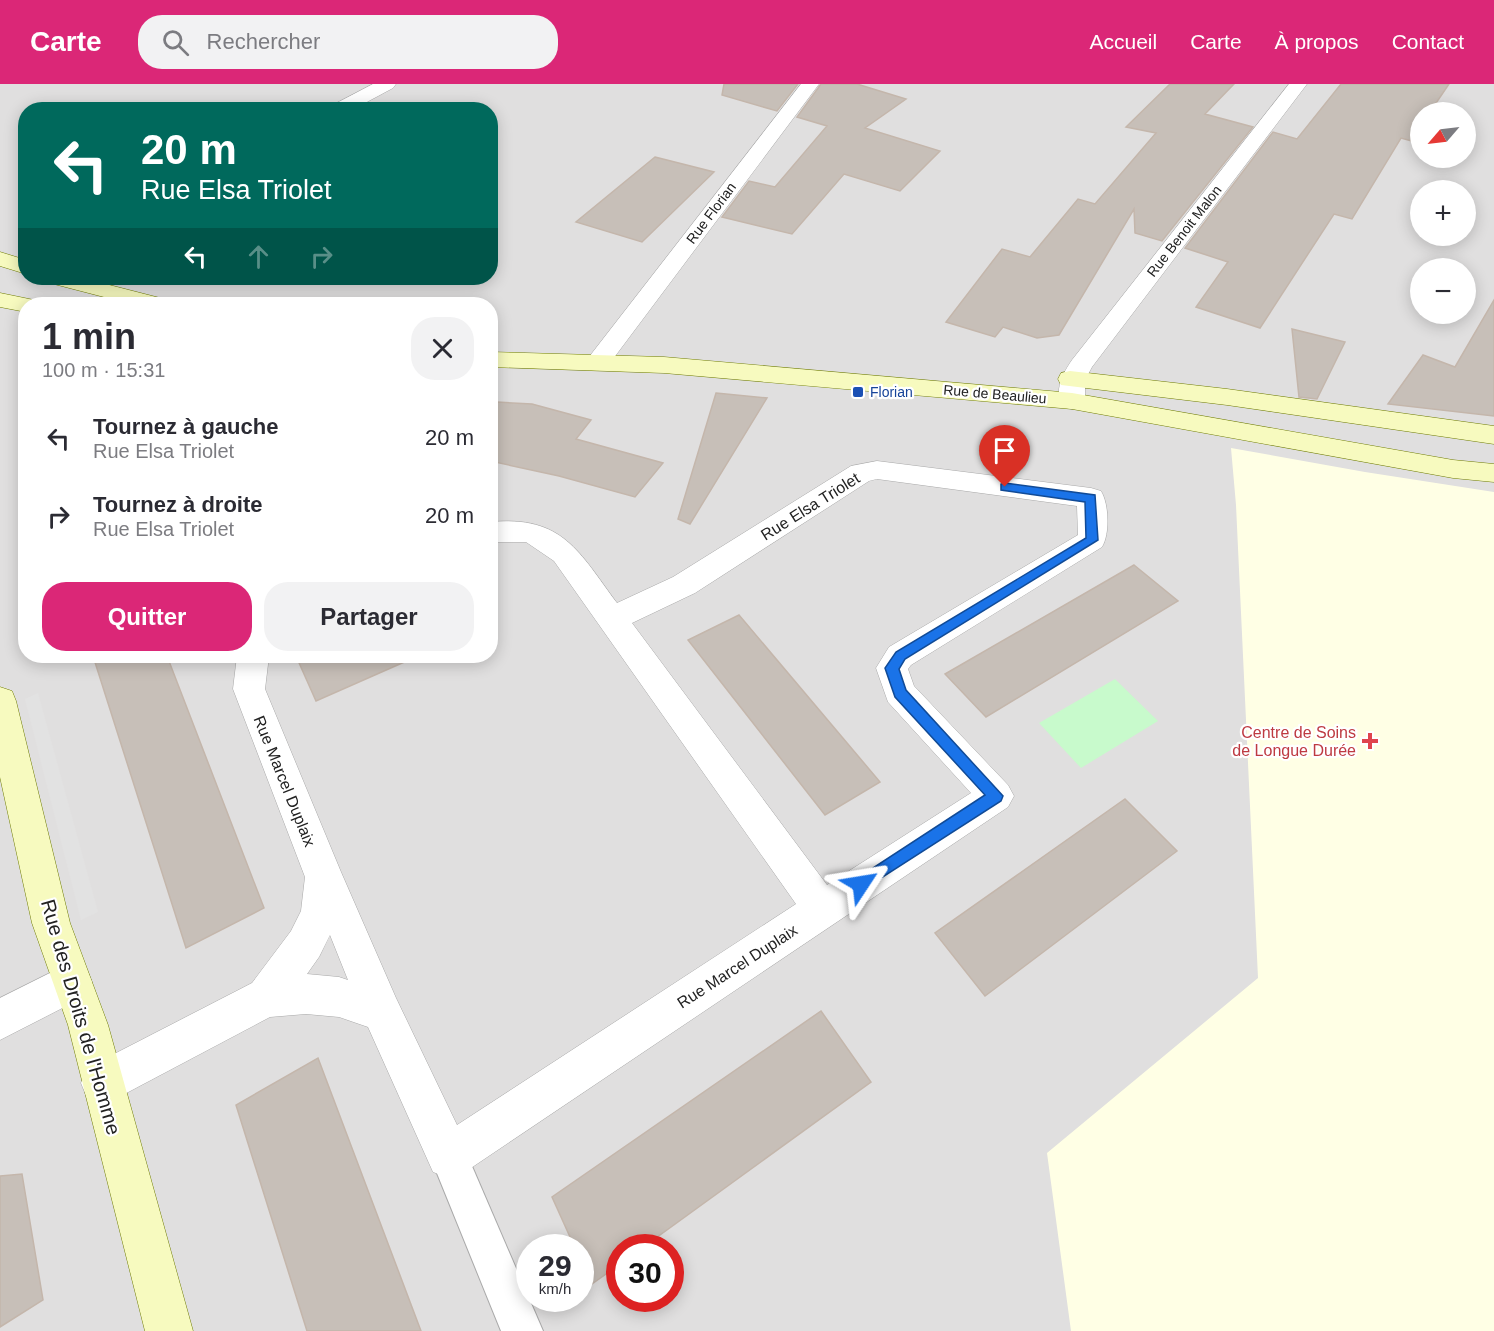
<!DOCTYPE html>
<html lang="fr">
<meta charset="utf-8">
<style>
:root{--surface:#fff;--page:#f2f2f3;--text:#2b2b33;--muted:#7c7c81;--accent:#db2777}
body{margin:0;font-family:Helvetica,sans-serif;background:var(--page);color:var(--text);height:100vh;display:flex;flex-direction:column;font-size:22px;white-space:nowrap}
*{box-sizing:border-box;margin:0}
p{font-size:20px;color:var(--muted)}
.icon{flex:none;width:33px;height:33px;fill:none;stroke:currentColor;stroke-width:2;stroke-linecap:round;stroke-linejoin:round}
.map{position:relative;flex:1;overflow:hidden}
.details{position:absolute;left:18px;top:213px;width:480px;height:366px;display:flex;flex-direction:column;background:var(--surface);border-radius:24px;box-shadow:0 3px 15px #0003}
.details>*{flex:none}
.hud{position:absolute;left:18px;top:18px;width:480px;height:183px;border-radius:24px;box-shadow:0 3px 15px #0003;background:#00695c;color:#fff;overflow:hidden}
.needle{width:39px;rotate:242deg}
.tools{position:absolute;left:1410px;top:18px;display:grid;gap:12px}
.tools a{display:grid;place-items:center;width:66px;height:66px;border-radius:50%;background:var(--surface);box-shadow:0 3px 15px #0003;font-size:30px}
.speed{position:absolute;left:516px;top:1150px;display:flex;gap:12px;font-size:30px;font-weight:700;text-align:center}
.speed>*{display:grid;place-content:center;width:78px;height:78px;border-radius:50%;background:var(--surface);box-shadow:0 3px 15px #0003;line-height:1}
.speed small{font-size:15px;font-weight:400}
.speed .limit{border:9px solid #d22;background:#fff;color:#111}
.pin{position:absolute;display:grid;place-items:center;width:51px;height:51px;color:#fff;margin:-62px -26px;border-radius:50% 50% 50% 0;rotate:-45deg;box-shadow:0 0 6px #0007}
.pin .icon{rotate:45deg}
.me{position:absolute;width:66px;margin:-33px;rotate:57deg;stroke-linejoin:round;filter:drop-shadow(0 0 4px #0008)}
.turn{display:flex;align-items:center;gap:21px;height:126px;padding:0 24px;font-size:27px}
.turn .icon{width:78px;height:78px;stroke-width:2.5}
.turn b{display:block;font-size:42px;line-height:51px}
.lanes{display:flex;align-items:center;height:57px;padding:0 24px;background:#0003;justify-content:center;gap:30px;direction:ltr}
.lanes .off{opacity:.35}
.round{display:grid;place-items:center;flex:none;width:63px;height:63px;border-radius:24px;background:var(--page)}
.summary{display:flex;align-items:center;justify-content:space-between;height:102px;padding:0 24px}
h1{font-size:36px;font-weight:700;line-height:45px}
.primary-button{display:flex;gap:12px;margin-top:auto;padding:12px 24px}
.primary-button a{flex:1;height:69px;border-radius:24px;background:var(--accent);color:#fff;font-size:24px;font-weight:700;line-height:69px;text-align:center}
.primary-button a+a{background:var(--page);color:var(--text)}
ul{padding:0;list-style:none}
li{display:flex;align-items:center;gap:18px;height:78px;padding:0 24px}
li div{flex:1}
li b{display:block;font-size:22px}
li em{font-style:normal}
header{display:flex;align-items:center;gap:36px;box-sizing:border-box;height:84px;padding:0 30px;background:var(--accent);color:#fff}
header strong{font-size:28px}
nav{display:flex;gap:33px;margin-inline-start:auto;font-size:21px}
.search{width:420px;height:54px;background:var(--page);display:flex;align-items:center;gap:15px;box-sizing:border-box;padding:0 21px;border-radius:24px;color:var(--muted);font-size:22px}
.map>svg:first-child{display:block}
</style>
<header>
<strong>Carte</strong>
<div class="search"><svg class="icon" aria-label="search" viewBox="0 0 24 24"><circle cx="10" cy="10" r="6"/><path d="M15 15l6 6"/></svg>Rechercher</div>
<nav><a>Accueil</a><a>Carte</a><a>À propos</a><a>Contact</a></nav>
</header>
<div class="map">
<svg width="1494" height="1247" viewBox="0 0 1494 1247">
<rect width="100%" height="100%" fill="#f2efe9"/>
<!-- residential -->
<path fill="#e0dfdf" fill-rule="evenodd" d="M 0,0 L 1494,0 L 1494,1247 L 0,1247 ZM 26,26 L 490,26 L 490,194 L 26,194 ZM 1420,28 L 1466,28 L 1466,74 L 1420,74 ZM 1420,106 L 1466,106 L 1466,152 L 1420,152 ZM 1420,184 L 1466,184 L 1466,230 L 1420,230 ZM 26,220 L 490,220 L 490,572 L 26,572 ZM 530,1164 L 580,1164 L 580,1215 L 530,1215 ZM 620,1164 L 670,1164 L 670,1215 L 620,1215 Z"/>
<!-- education -->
<path fill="#ffffe5" d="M 1231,364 L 1365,388 L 1494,408 L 1494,1247 L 1071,1247 L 1047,1069 L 1258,894 L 1236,421 Z"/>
<!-- park -->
<path fill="#c8facc" d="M 1115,595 L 1158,637 L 1081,684 L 1039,639 Z"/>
<!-- parking -->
<path fill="#e2e2e2" d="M 38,609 L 98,828 L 81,836 L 25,615 Z"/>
<!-- building -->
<path fill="#c7bfb8" stroke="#c4b6ab" stroke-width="1.5" d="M 724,0 L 798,0 L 777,27 L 722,11 Z
M 821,0 L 857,0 L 906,15 L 865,44 L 940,67 L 900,107 L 844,90 L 792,150 L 722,133 L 749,97 L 775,103 L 827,42 L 797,33 Z
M 1170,0 L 1234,0 L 1205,30 L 1253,43 L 1162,157 L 1135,149 L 1134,125 L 1059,251 L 1037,254 L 1003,243 L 995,253 L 946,238 L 1002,165 L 1030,173 L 1078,115 L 1095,120 L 1156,49 L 1126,43 Z
M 1341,0 L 1449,0 L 1430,28 L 1420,28 L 1420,43 L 1412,57 L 1401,54 L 1352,135 L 1334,130 L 1260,244 L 1196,223 L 1228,178 L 1185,164 L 1273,48 L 1297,55 Z
M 655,73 L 714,88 L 642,158 L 576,138 Z
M 1494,216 L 1494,332 L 1388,320 L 1423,271 L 1455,283 Z
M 1292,245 L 1345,258 L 1317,315 L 1299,313 Z
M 716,309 L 767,314 L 690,440 L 678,435 Z
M 497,318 L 532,320 L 591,336 L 576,355 L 663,379 L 635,413 L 559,392 L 490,377 L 490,337 Z
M 1134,481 L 1178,517 L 986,633 L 945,590 Z
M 739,531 L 880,698 L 825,731 L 688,556 Z
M 93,572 L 167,572 L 264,824 L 186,864 Z
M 296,572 L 418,572 L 316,617 Z
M 1125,715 L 1177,767 L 985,912 L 935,849 Z
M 821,927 L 871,998 L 642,1164 L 620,1164 L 620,1180 L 592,1200 L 580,1176 L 580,1164 L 575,1164 L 552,1113 Z
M 318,974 L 421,1247 L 307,1247 L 236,1021 Z
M 22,1090 L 43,1216 L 0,1243 L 0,1092 Z"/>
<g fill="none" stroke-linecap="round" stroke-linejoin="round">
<defs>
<path id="service" d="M 449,1053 L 462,1059 L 543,1247 L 501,1247 L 430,1072 L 436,1059 Z"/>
<path id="minor" d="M 373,0 L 396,0 L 393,4 L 352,26 L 328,26 L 331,22 Z
M 801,0 L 819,0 L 607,283 L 598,286 L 589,283 L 586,278 L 589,273 Z
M 1289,0 L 1307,0 L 1092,283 L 1085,296 L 1085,317 L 1081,323 L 1072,325 L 1063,323 C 1053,308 1063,289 1072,276 Z
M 877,377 L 1091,404 L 1101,407 C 1109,420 1110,450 1102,463 L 911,581 L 908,585 L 914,602 L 1008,701 L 1014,712 L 1008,723 L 465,1088 L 449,1094 L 433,1088 L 368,943 L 339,933 L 306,930 L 270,933 L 117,1014 L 102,1020 L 87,1014 L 81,999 L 87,984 L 252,899 L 291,847 L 301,827 L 305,793 L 233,605 L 237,572 L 269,572 L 265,605 L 341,788 L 396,914 L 457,1041 L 796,820 L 554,477 L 526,458 L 490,458 L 490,438 C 563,431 579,468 617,519 L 673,493 L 851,382 ZM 877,395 L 1077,422 L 1078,451 L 889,563 L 876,584 L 888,618 L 971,709 L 827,801 L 632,539 L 695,509 L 869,397 ZM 330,851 L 348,896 L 339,893 L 307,890 L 319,873 Z
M 72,878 L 86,884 L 92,898 L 86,912 L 0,956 L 0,914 Z"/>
<path id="secondary" d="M 0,168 L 26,176 L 26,190 L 0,182 Z
M 47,194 L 82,194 L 164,215 L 168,220 L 131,220 L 50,199 Z
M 0,209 L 34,216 L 37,220 L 26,220 L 26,228 L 0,223 Z
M 490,268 L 664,273 L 1072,309 L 1453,376 L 1494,380 L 1494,398 L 1453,394 L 1072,325 L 664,289 L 490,283 Z
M 1070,287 L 1227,305 L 1494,342 L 1494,360 L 1227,321 L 1061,301 L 1058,295 L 1061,289 Z
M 0,603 L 12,607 L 16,617 L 70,839 L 108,941 L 193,1247 L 145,1247 L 68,941 L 32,839 L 0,693 Z"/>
</defs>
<!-- service casing -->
<use href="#service" stroke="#a9a9a9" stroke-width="2"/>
<!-- minor casing -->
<use href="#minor" stroke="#a9a9a9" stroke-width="1"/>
<!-- secondary casing -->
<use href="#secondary" stroke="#707d05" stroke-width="1"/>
<!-- service -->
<use href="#service" fill="#fff" fill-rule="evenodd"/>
<!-- minor -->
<use href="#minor" fill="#fff" fill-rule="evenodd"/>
<!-- secondary -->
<use href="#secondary" fill="#f7fabf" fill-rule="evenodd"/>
</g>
<!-- route -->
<path fill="#1a73e8" stroke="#114b97" stroke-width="1.5" d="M 1005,399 L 1095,411 L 1098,456 L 905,575 L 899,585 L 906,606 L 1003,712 L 1001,717 L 861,807 L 856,805 L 853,800 L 856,795 L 985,711 L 895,613 L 885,584 L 896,568 L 1086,454 L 1085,418 L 1001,406 L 1001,400 Z"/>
<!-- markers -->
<rect fill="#1a4fb4" stroke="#fff" stroke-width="2" x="852" y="302" width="12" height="12" rx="3"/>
<path fill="#e0444e" stroke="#fff" stroke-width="2" d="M1367 648h6v6h6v6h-6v6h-6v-6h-6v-6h6z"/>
<g text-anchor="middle" stroke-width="4.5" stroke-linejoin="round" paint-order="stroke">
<!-- far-street labels -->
<g font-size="14" fill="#222" stroke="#fff">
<text transform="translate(711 129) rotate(-53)" y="5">Rue Florian</text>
<text transform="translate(1184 147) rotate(-52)" y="5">Rue Benoit Malon</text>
<text transform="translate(995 310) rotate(5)" y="5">Rue de Beaulieu</text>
</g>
<!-- far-transit labels -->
<g font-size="14" fill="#164399" stroke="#fff" text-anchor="start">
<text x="870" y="313">Florian</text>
</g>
<!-- street labels -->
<g font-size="16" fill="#222" stroke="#fff">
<text transform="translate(810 422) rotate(-32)" y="6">Rue Elsa Triolet</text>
<text transform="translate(285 697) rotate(68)" y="6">Rue Marcel Duplaix</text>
<text transform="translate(737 882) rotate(-33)" y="6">Rue Marcel Duplaix</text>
</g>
<!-- health labels -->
<g font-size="16" fill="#be3a42" stroke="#fff" text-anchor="end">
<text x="1356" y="654">Centre de Soins<tspan x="1356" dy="18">de Longue Durée</tspan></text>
</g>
<!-- near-street labels -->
<g font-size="20" fill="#222" stroke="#fff">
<text transform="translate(81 933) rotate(74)" y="7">Rue des Droits de l'Homme</text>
</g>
</g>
</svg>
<div class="tools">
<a><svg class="needle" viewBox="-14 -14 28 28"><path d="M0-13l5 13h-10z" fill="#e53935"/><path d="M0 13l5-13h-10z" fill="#7c7c81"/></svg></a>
<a>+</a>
<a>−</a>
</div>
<div class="speed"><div>29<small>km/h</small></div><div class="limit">30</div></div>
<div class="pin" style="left:1005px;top:403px;background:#d93025"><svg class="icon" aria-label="arrive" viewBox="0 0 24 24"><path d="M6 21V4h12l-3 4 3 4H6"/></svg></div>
<svg class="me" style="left:861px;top:800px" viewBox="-20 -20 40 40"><path d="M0-17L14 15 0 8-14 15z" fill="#1a73e8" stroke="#fff" stroke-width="4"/></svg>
<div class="hud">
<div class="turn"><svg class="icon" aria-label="left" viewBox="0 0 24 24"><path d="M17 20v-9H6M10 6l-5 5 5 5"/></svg><div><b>20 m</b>Rue Elsa Triolet</div></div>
<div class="lanes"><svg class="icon" aria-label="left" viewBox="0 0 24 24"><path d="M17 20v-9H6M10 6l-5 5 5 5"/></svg><svg class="icon off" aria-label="ahead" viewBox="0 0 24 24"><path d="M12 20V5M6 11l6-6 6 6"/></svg><svg class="icon off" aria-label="right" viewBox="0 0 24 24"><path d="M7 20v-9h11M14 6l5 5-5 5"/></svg></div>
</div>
<section class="details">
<div class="summary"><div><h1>1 min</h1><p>100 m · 15:31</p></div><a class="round"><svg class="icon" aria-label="close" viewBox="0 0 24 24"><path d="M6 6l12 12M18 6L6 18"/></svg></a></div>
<ul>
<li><svg class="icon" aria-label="left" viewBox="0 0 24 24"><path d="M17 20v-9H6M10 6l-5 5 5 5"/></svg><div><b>Tournez à gauche</b><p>Rue Elsa Triolet</p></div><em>20 m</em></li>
<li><svg class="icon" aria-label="right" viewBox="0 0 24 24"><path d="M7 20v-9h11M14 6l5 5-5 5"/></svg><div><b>Tournez à droite</b><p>Rue Elsa Triolet</p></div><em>20 m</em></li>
</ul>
<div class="primary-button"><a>Quitter</a><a>Partager</a></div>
</section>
</div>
